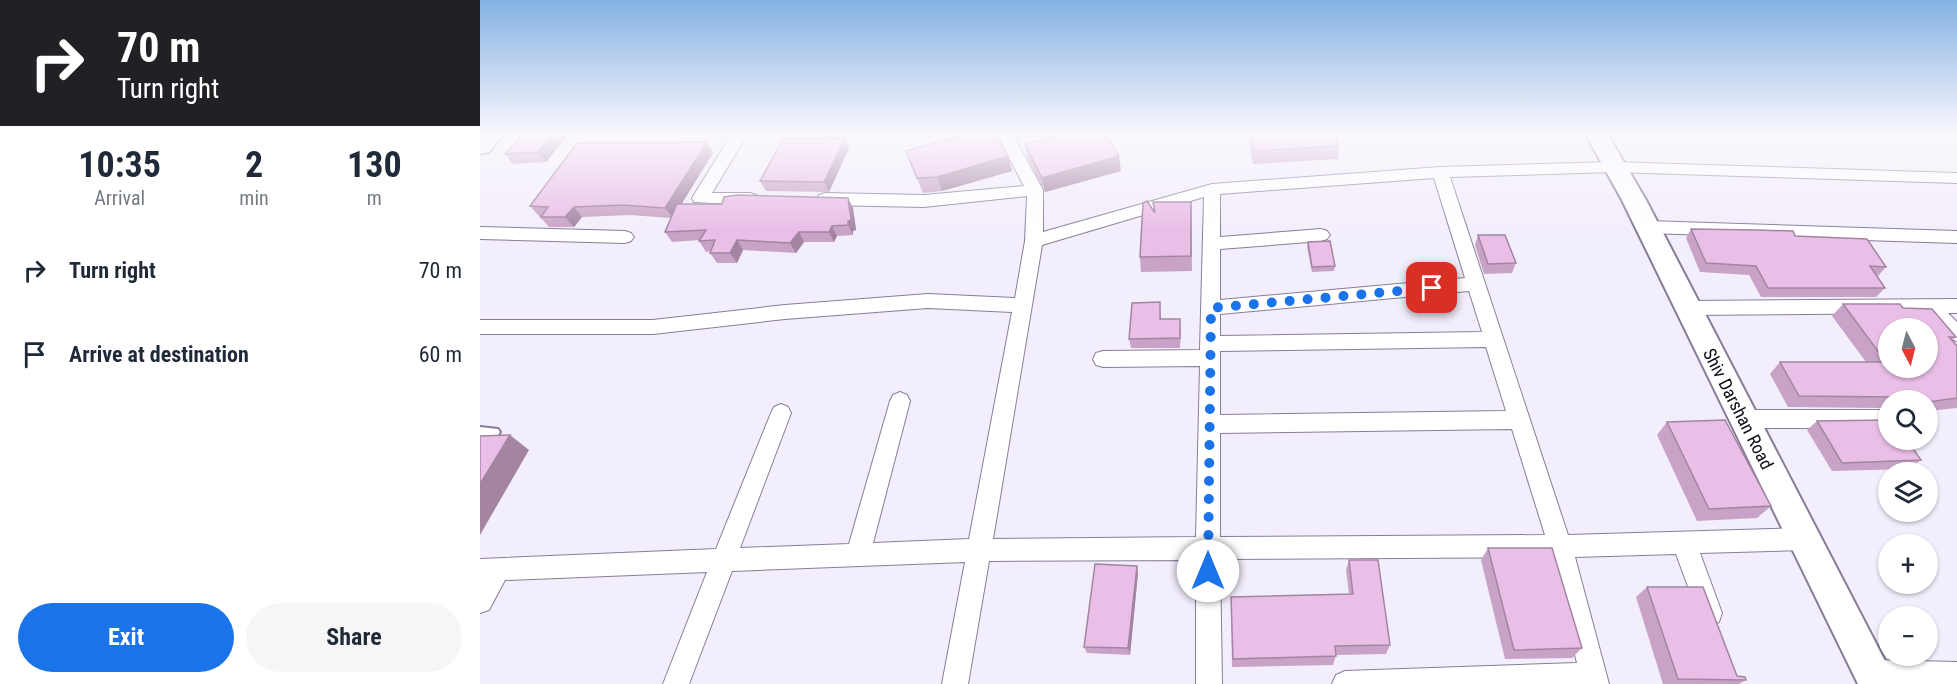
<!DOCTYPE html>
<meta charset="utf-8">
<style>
:root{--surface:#fff;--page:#f6f6f7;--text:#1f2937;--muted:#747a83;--accent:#1a73e8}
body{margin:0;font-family:"Roboto Condensed",sans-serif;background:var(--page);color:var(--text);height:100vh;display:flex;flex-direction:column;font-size:22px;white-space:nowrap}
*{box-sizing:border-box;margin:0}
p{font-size:20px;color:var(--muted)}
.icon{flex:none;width:33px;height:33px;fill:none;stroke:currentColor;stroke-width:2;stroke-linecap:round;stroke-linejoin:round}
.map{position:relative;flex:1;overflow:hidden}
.panel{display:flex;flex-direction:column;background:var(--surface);width:480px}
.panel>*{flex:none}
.top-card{background:#202124;color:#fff;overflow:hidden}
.needle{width:39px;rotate:173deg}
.fabs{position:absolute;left:1398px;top:318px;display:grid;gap:12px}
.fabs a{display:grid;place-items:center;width:60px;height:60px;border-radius:50%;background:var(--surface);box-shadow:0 2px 4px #0004;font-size:30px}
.pin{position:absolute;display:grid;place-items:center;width:51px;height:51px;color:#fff;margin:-26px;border-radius:12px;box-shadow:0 3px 9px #0006}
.me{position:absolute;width:66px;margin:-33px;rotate:0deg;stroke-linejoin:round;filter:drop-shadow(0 0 4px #0008)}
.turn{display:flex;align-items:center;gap:21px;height:126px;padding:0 18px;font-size:27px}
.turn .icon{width:78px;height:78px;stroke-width:2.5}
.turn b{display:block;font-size:42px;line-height:51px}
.eta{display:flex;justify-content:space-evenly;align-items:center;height:102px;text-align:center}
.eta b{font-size:36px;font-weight:700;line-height:42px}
.cta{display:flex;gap:12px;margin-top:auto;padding:12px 18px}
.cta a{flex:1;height:69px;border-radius:36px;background:var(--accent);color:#fff;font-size:24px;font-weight:700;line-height:69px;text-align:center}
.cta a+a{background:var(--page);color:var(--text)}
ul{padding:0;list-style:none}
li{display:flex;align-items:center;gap:18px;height:84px;padding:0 18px}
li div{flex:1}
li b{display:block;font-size:22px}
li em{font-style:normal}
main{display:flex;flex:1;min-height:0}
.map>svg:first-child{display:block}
</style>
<main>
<section class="panel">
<div class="top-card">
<div class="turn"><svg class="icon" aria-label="right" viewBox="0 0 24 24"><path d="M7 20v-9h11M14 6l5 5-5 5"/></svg><div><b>70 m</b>Turn right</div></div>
</div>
<div class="eta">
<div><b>10:35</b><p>Arrival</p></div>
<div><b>2</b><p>min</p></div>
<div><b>130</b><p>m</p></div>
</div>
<ul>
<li><svg class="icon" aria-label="right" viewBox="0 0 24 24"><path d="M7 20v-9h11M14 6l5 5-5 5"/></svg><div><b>Turn right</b></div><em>70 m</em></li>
<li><svg class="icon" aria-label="arrive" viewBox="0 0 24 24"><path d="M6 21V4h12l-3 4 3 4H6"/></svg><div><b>Arrive at destination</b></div><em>60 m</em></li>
</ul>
<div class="cta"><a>Exit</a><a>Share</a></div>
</section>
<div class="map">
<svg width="1477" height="684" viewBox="0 0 1477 684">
<rect width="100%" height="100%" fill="#f3eefb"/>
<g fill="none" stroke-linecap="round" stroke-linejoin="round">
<defs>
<path id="lane" d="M 0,427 L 18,429 L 20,432 L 18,435 L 0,437 Z"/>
<path id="street" d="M 251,135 L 267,135 L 232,193 L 270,193 L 276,195 L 278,199 L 276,203 L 270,205 L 214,202 L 212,198 Z
M 517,135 L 533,135 L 563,190 L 563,232 L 732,184 L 960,167 L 1134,162 L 1477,173 L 1477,183 L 1134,172 L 970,177 L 1088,535 L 1323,528 L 1331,531 L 1335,539 L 1331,547 L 1323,550 L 1220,553 L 1242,613 L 1239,622 L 1230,625 L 1221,622 L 1196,554 L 1095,557 L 1129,684 L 852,684 L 856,675 L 865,671 L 1097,663 L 1071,557 L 740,559 L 742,684 L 716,684 L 716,560 L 509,561 L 488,684 L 462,684 L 485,562 L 252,571 L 209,684 L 183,684 L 227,572 L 25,580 L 9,610 L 0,613 L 0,559 L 236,549 L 291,413 L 294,407 L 301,404 L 308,407 L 311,413 L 260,548 L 369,544 L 410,401 L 413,395 L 420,392 L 427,395 L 430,401 L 393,543 L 489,539 L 532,312 L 448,308 L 305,319 L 173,334 L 0,334 L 0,320 L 173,320 L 305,305 L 448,294 L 535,298 L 545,241 L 547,196 L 444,207 L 345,205 L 339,203 L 337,199 L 339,195 L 345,193 L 444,195 L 544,186 ZM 954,178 L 985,278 L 740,300 L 740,249 L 841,241 L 847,239 L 850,235 L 847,231 L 841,229 L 740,237 L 740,194 ZM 724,197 L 720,350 L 623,351 L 616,353 L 613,359 L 616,365 L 623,367 L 720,366 L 716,537 L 513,539 L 562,245 ZM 989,291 L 1002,332 L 740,336 L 740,314 ZM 1006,347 L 1026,411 L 740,415 L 740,351 ZM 1032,429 L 1065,535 L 740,537 L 740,433 Z
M 1167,221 L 1477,231 L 1477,243 L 1167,233 L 1161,231 L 1158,227 L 1161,223 Z
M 0,227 L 145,231 L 151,233 L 154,237 L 151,241 L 145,243 L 0,239 Z
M 1477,299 L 1477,313 L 1468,313 L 1477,322 L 1477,341 L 1470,339 L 1444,313 L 1208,315 L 1201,313 L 1199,308 L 1201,303 L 1208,301 Z
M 1263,410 L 1400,410 L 1407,413 L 1408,423 L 1400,428 L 1263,428 L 1256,425 L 1252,419 L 1256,413 Z
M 1392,660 L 1477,662 L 1477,684 L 1387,684 L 1383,682 L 1379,673 L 1383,664 Z"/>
<path id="secondary" d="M 1106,135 L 1128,135 L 1166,200 L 1417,684 L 1378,684 L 1142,200 Z"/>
<path id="highway" d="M 0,135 L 23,135 L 9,152 L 0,154 Z"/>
</defs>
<!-- lane casing -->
<use href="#lane" stroke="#887d99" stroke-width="4"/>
<!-- street casing -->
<use href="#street" stroke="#887d99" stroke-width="2"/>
<!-- secondary casing -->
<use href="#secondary" stroke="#887d99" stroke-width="4"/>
<!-- highway casing -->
<use href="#highway" stroke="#887d99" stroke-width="3"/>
<!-- lane -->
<use href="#lane" fill="#fff" fill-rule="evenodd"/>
<!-- street -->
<use href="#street" fill="#fff" fill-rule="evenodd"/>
<!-- secondary -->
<use href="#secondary" fill="#fff" fill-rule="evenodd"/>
<!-- highway -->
<use href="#highway" fill="#fff" fill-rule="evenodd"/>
</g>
<!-- wall -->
<path fill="#c8a3c7" d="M 42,135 L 88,135 L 66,162 L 33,164 L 25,154 Z
M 767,135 L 856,135 L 859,146 L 858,159 L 773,164 Z
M 545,144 L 641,171 L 565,192 L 548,159 Z
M 369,148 L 349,192 L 286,191 L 280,181 Z
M 426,151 L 528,156 L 532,171 L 462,191 L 443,193 Z
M 233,153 L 201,204 L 373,208 L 376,230 L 373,231 L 373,235 L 357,236 L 354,242 L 324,242 L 316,253 L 263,250 L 257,263 L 237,263 L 230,253 L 231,251 L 226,252 L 219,241 L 219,240 L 192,242 L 185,232 L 191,218 L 150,215 L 102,217 L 94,227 L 69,227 L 50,206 Z
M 711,202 L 712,271 L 661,272 L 660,257 L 674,212 Z
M 1211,229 L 1315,236 L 1406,267 L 1398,276 L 1396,276 L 1405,288 L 1396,297 L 1281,297 L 1269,275 L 1220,272 L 1206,238 Z
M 998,235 L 1036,263 L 1032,273 L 1004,274 L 995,245 Z
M 828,242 L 855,266 L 854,271 L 832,272 L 827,247 Z
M 680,302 L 681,319 L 701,329 L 700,348 L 651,348 L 649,339 Z
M 1363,304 L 1423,308 L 1476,337 L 1472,341 L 1477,346 L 1477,408 L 1448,411 L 1448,400 L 1408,400 L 1408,413 L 1408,411 L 1400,408 L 1308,407 L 1290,374 L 1300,362 L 1386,362 L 1352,316 Z
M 1337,421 L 1441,460 L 1429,469 L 1352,471 L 1327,430 Z
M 1187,422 L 1291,506 L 1277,518 L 1217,521 L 1177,435 Z
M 1008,548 L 1102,648 L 1092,658 L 1025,659 L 1001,560 Z
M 869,560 L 910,645 L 906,654 L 856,655 L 853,665 L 752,667 L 751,597 L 869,594 L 866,570 Z
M 658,573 L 650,655 L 607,653 L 604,647 Z
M 1167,587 L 1257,676 L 1266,680 L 1259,684 L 1183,684 L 1156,597 Z"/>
<!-- shaded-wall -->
<path fill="#a385a2" d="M 73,135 L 88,135 L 66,162 L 58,152 Z
M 365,138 L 369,148 L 349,192 L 344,182 Z
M 227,142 L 233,153 L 193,218 L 185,208 Z
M 528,156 L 532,171 L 462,191 L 457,177 Z
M 639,156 L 641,171 L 565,192 L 562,178 Z
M 368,198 L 373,208 L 376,230 L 373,231 L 373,235 L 368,225 Z
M 94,207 L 102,217 L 94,227 L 85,217 Z
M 352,226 L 357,236 L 354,242 L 349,232 Z
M 319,232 L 324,242 L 316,253 L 310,243 Z
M 257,240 L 263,250 L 257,263 L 250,253 Z
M 30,435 L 49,450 L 0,535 L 0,484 Z
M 657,566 L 658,573 L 650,655 L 648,648 Z"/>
<!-- building -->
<path fill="#e9bee7" stroke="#a385a2" stroke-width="1.5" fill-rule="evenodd" d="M 42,135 L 73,135 L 58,152 L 25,154 Z
M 484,135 L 517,135 L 528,156 L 457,177 L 437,178 L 426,151 Z
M 580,135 L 626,135 L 639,156 L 562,178 L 545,144 Z
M 770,135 L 856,135 L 859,146 L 774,151 Z
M 365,138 L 344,182 L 280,181 L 303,139 Z
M 227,142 L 185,208 L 143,205 L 94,207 L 85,217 L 61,217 L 68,207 L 50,206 L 97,143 Z
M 257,195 L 368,198 L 371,220 L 368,221 L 368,225 L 352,226 L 349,232 L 319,232 L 310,243 L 257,240 L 250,253 L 230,253 L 235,240 L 219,241 L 226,230 L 185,232 L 197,204 L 242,204 L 244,197 Z
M 667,201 L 675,213 L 673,202 L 711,202 L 711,256 L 660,257 L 663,203 Z
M 1211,229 L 1278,230 L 1313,231 L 1315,236 L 1387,239 L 1406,267 L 1390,266 L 1405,288 L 1288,288 L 1276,266 L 1226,263 Z
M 998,235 L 1025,235 L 1036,263 L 1008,264 Z
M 850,241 L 855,266 L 832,267 L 828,242 Z
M 680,302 L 680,319 L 700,319 L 700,338 L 649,339 L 652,303 Z
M 1363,304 L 1420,304 L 1423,308 L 1452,309 L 1476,337 L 1469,337 L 1477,346 L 1477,398 L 1448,402 L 1448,400 L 1421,400 L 1412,397 L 1319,396 L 1300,362 L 1406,362 ZM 1408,328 L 1448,328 L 1448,368 L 1408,368 Z
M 1245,420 L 1291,506 L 1229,509 L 1187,422 Z
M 1408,420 L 1408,440 L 1427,440 L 1441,460 L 1362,463 L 1337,421 Z
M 30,435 L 0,484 L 0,436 Z
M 1008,548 L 1072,548 L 1102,648 L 1034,650 Z
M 869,560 L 898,560 L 910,645 L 855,646 L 856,656 L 753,659 L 751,597 L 873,594 Z
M 615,564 L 657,566 L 648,648 L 604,647 Z
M 1167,587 L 1223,587 L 1257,676 L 1265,677 L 1266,680 L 1198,679 Z"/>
<!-- sky -->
<linearGradient id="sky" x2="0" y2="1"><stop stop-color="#84b2e3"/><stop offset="0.58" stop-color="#faf7fd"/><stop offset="1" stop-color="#faf7fd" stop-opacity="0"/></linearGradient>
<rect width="1477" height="231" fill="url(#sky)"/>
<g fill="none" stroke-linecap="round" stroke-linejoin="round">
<!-- route -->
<path stroke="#1a73e8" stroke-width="10" stroke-dasharray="0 18" d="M 728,571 L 731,308 L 952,288"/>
</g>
<g text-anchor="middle" stroke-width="4.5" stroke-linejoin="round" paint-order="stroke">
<!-- street labels -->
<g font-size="18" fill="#100c15" stroke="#fefefe">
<text transform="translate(1258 409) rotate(63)" y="6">Shiv Darshan Road</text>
</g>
</g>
</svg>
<div class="fabs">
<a><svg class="needle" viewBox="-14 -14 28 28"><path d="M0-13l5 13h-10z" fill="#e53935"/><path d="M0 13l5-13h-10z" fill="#747a83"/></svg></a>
<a><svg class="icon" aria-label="search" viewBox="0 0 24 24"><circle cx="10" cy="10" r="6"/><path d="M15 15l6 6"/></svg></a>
<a><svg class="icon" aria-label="layers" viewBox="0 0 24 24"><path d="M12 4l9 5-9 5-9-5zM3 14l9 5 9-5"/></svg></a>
<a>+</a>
<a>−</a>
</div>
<div class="pin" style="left:952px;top:288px;background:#d93025"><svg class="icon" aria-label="arrive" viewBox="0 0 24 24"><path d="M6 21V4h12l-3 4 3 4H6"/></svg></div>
<svg class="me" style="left:728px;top:571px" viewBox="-20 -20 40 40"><circle r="19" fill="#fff"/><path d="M0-13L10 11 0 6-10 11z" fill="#1a73e8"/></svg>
</div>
</main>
